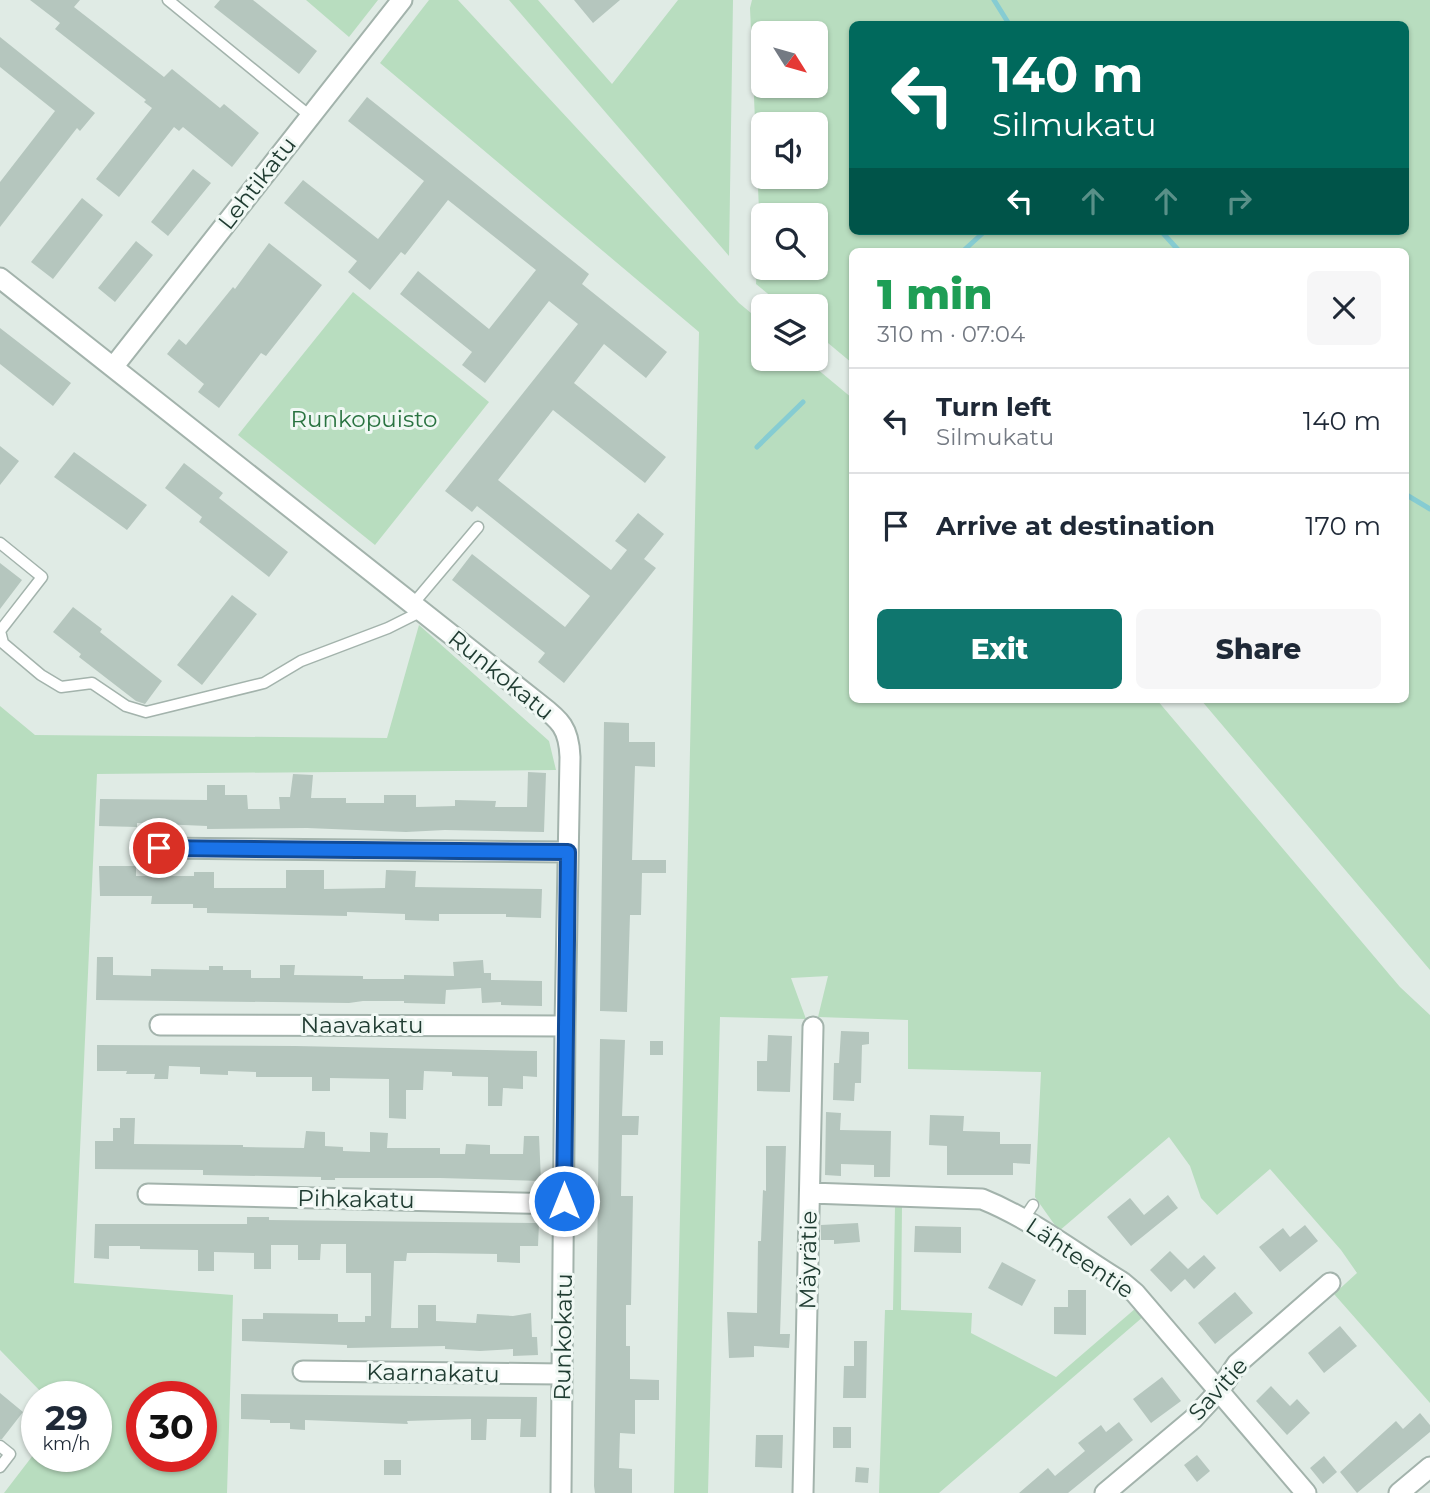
<!DOCTYPE html>
<meta charset="utf-8">
<style>
:root{--surface:#fff;--page:#f6f6f7;--text:#1f2937;--muted:#747a83;--line:#e0e1e3;--accent:#0f766e}
body{margin:0;font-family:Montserrat,sans-serif;background:var(--page);color:var(--text);height:100vh;display:flex;flex-direction:column;font-size:26px;white-space:nowrap}
*{box-sizing:border-box;margin:0}
p{font-size:23px;color:var(--muted)}
.icon{flex:none;width:38px;height:38px;fill:none;stroke:currentColor;stroke-width:2;stroke-linecap:round;stroke-linejoin:round}
.map{position:relative;flex:1;overflow:hidden}
.drawer{position:absolute;left:849px;top:248px;width:560px;height:455px;display:flex;flex-direction:column;background:var(--surface);border-radius:10px;box-shadow:0 2px 5px #0004}
.drawer>*{flex:none}
.hud{position:absolute;left:849px;top:21px;width:560px;height:214px;border-radius:10px;box-shadow:0 2px 5px #0004;background:#00695c;color:#fff;overflow:hidden}
.needle{width:46px;rotate:127deg}
.tools{position:absolute;left:751px;top:21px;display:grid;gap:14px}
.tools a{display:grid;place-items:center;width:77px;height:77px;border-radius:10px;background:var(--surface);box-shadow:0 2px 5px #0004;font-size:35px}
.speed{position:absolute;left:21px;top:1381px;display:flex;gap:14px;font-size:35px;font-weight:700;text-align:center}
.speed>*{display:grid;place-content:center;width:91px;height:91px;border-radius:50%;background:var(--surface);box-shadow:0 2px 5px #0004;line-height:1}
.speed small{font-size:18px;font-weight:400}
.speed .limit{border:10px solid #d22;background:#fff;color:#111}
.pin{position:absolute;display:grid;place-items:center;width:60px;height:60px;color:#fff;margin:-30px;border:4px solid #fff;border-radius:50%;box-shadow:0 2px 7px #0007}
.me{position:absolute;width:77px;margin:-38px;rotate:0deg;stroke-linejoin:round;filter:drop-shadow(0 0 5px #0008)}
.turn{display:flex;align-items:center;gap:24px;height:147px;padding:0 28px;font-size:32px}
.turn .icon{width:91px;height:91px;stroke-width:2.5}
.turn b{display:block;font-size:49px;line-height:60px}
.lanes{display:flex;align-items:center;height:66px;padding:0 28px;background:#0003;justify-content:center;gap:35px;direction:ltr}
.lanes .off{opacity:.35}
.round{display:grid;place-items:center;flex:none;width:74px;height:74px;border-radius:10px;background:var(--page)}
.summary{display:flex;align-items:center;justify-content:space-between;height:119px;padding:0 28px}
h1{font-size:42px;font-weight:800;line-height:52px;color:#1e9e55}
.action{display:flex;gap:14px;margin-top:auto;padding:14px 28px}
.action a{flex:1;height:80px;border-radius:10px;background:var(--accent);color:#fff;font-size:28px;font-weight:800;line-height:80px;text-align:center}
.action a+a{background:var(--page);color:var(--text)}
ul{padding:0;list-style:none}
li{display:flex;align-items:center;gap:21px;height:105px;padding:0 28px;border-top:2px solid var(--line)}
li div{flex:1}
li b{display:block;font-size:26px}
li em{font-style:normal}
.map>svg:first-child{display:block}
</style>
<div class="map">
<svg width="1430" height="1493" viewBox="0 0 1430 1493">
<rect width="100%" height="100%" fill="#e0ebe5"/>
<!-- green -->
<path fill="#b8ddbf" fill-rule="evenodd" d="M 306,0 L 378,0 L 349,37 Z
M 429,0 L 458,0 L 739,303 L 763,323 L 763,359 L 805,359 L 852,398 L 852,700 L 1157,700 L 1400,987 L 1430,1015 L 1430,1403 L 1334,1294 L 1357,1273 L 1341,1250 L 1270,1169 L 1217,1215 L 1201,1198 L 1190,1166 L 1169,1137 L 1059,1231 L 1035,1197 L 1041,1072 L 908,1069 L 908,1020 L 818,1017 L 828,976 L 791,978 L 806,1019 L 720,1017 L 708,1493 L 674,1493 L 699,332 L 380,63 Z
M 509,0 L 538,0 L 612,84 L 678,0 L 733,0 L 729,256 Z
M 752,0 L 1430,0 L 1430,970 L 1201,700 L 1405,700 L 1405,252 L 852,252 L 852,363 L 816,333 L 816,306 L 783,306 L 756,284 L 759,210 L 750,8 ZM 852,24 L 1405,24 L 1405,231 L 852,231 ZM 763,33 L 816,33 L 816,86 L 763,86 ZM 763,124 L 816,124 L 816,177 L 763,177 ZM 763,215 L 816,215 L 816,268 L 763,268 Z
M 353,292 L 489,402 L 375,545 L 238,435 Z
M 419,625 L 549,741 L 556,770 L 97,774 L 74,1283 L 233,1295 L 227,1493 L 4,1493 L 37,1450 L 37,1456 L 96,1456 L 96,1396 L 45,1396 L 0,1350 L 0,706 L 35,735 L 387,738 ZM 201,1396 L 201,1456 L 142,1456 L 142,1396 Z
M 895,1207 L 902,1207 L 901,1310 L 972,1313 L 971,1333 L 1056,1377 L 1136,1308 L 1144,1316 L 939,1493 L 879,1493 L 885,1310 L 893,1310 Z"/>
<g fill="none" stroke-linecap="round" stroke-linejoin="round">
<!-- stream -->
<path stroke="#86ccd2" stroke-width="5" d="M 994,0 L 1009,24
M 1161,231 L 1180,252
M 962,252 L 985,231
M 757,447 L 803,402
M 1405,494 L 1430,509"/>
</g>
<!-- building -->
<path fill="#b5c6be" d="M 30,0 L 80,0 L 74,7 L 164,77 L 172,69 L 220,108 L 224,104 L 259,133 L 232,167 L 183,127 L 179,131 L 174,127 L 119,197 L 96,179 L 152,108 L 144,102 L 146,100 L 55,29 L 60,23 Z
M 220,0 L 253,0 L 317,51 L 299,74 L 214,7 Z
M 574,0 L 620,0 L 593,23 Z
M 0,37 L 95,113 L 80,131 L 77,128 L 0,227 L 0,182 L 55,111 L 0,67 Z
M 367,97 L 589,274 L 582,284 L 667,352 L 646,378 L 604,344 L 574,383 L 666,457 L 645,483 L 553,410 L 498,480 L 611,570 L 627,550 L 615,541 L 638,513 L 664,534 L 644,559 L 656,568 L 564,683 L 538,662 L 545,653 L 452,580 L 472,554 L 565,627 L 590,596 L 477,506 L 472,512 L 445,491 L 578,324 L 549,301 L 485,383 L 462,365 L 472,352 L 400,294 L 418,271 L 489,329 L 536,270 L 448,200 L 405,255 L 401,252 L 370,290 L 348,272 L 357,261 L 284,203 L 303,180 L 378,239 L 424,181 L 348,121 Z
M 193,169 L 211,183 L 168,236 L 151,222 Z
M 82,198 L 103,215 L 53,279 L 31,262 Z
M 136,241 L 153,255 L 115,302 L 98,288 Z
M 269,243 L 322,285 L 266,356 L 261,353 L 219,408 L 198,392 L 204,384 L 167,354 L 179,339 L 186,345 L 233,287 L 235,289 Z
M 0,328 L 71,383 L 53,406 L 0,364 Z
M 0,446 L 19,461 L 0,485 Z
M 74,452 L 147,505 L 127,530 L 54,477 Z
M 184,463 L 223,493 L 219,498 L 288,552 L 269,577 L 199,522 L 202,517 L 165,488 Z
M 0,563 L 22,580 L 0,609 Z
M 232,595 L 257,614 L 202,685 L 177,665 Z
M 73,607 L 102,629 L 100,632 L 162,681 L 145,704 L 136,701 L 79,657 L 81,654 L 53,632 Z
M 604,722 L 629,723 L 629,742 L 655,742 L 655,767 L 635,766 L 632,860 L 666,860 L 666,873 L 642,873 L 641,915 L 630,915 L 627,1012 L 600,1011 Z
M 528,772 L 546,773 L 544,832 L 445,830 L 406,832 L 307,828 L 207,829 L 207,826 L 137,823 L 137,827 L 99,826 L 100,799 L 207,800 L 207,785 L 225,785 L 225,795 L 247,795 L 248,809 L 280,809 L 279,797 L 290,797 L 293,774 L 313,775 L 311,798 L 346,798 L 346,803 L 384,803 L 384,795 L 416,795 L 416,807 L 455,806 L 455,800 L 496,801 L 495,807 L 527,807 Z
M 99,866 L 136,866 L 136,876 L 194,876 L 194,872 L 214,872 L 214,888 L 286,888 L 286,870 L 324,870 L 324,889 L 385,888 L 386,870 L 416,871 L 415,887 L 542,889 L 541,918 L 506,917 L 506,914 L 439,914 L 439,921 L 405,920 L 405,914 L 347,912 L 347,916 L 207,913 L 207,908 L 193,908 L 193,904 L 151,904 L 152,896 L 100,896 Z
M 97,957 L 113,957 L 113,975 L 151,976 L 151,969 L 209,970 L 209,966 L 223,966 L 223,970 L 251,970 L 251,978 L 280,978 L 280,965 L 295,965 L 294,975 L 363,976 L 363,979 L 404,979 L 404,975 L 454,976 L 453,962 L 483,960 L 484,973 L 491,973 L 491,980 L 542,981 L 542,1006 L 501,1005 L 501,1002 L 482,1003 L 481,988 L 446,990 L 445,1004 L 404,1003 L 404,1001 L 363,1001 L 349,1003 L 96,1000 Z
M 841,1031 L 869,1032 L 869,1044 L 862,1045 L 861,1083 L 855,1083 L 854,1101 L 833,1100 L 834,1063 L 839,1063 Z
M 768,1035 L 792,1036 L 790,1092 L 757,1091 L 757,1061 L 767,1061 Z
M 600,1039 L 625,1040 L 622,1116 L 639,1116 L 638,1135 L 622,1135 L 621,1196 L 633,1196 L 631,1305 L 626,1305 L 626,1346 L 630,1346 L 630,1379 L 659,1380 L 659,1400 L 635,1400 L 635,1434 L 620,1433 L 619,1468 L 632,1469 L 632,1493 L 595,1493 L 594,1486 Z
M 650,1041 L 663,1041 L 663,1055 L 650,1055 Z
M 97,1045 L 295,1046 L 537,1051 L 537,1077 L 523,1076 L 523,1089 L 503,1088 L 502,1106 L 488,1106 L 488,1077 L 452,1076 L 452,1072 L 424,1071 L 423,1090 L 406,1090 L 406,1119 L 389,1118 L 389,1079 L 330,1078 L 330,1091 L 312,1091 L 312,1077 L 256,1077 L 256,1072 L 228,1071 L 228,1075 L 200,1074 L 200,1067 L 169,1066 L 168,1079 L 154,1079 L 155,1074 L 126,1074 L 127,1071 L 97,1071 Z
M 826,1112 L 841,1113 L 840,1130 L 891,1131 L 890,1177 L 874,1177 L 874,1165 L 841,1164 L 841,1176 L 825,1175 Z
M 930,1115 L 964,1116 L 963,1131 L 1000,1132 L 1000,1144 L 1031,1144 L 1030,1164 L 1013,1163 L 1013,1175 L 947,1175 L 947,1146 L 929,1145 Z
M 120,1118 L 135,1118 L 134,1144 L 243,1145 L 243,1147 L 304,1148 L 306,1131 L 325,1132 L 325,1146 L 343,1147 L 343,1151 L 370,1152 L 370,1132 L 388,1133 L 387,1148 L 440,1148 L 440,1154 L 465,1154 L 466,1144 L 490,1145 L 490,1154 L 523,1154 L 524,1136 L 539,1136 L 541,1181 L 440,1178 L 335,1178 L 335,1180 L 321,1180 L 321,1177 L 203,1175 L 203,1170 L 95,1169 L 95,1141 L 113,1141 L 113,1128 L 120,1128 Z
M 766,1146 L 786,1146 L 780,1334 L 790,1334 L 789,1348 L 754,1346 L 754,1357 L 729,1358 L 727,1312 L 757,1313 L 758,1241 L 761,1241 L 763,1190 L 766,1191 Z
M 1168,1195 L 1178,1208 L 1131,1246 L 1107,1217 L 1130,1198 L 1144,1215 Z
M 247,1217 L 269,1217 L 269,1220 L 539,1223 L 538,1246 L 520,1246 L 520,1263 L 497,1262 L 497,1254 L 435,1253 L 407,1253 L 406,1261 L 394,1261 L 391,1328 L 418,1328 L 418,1305 L 436,1305 L 436,1321 L 476,1323 L 477,1314 L 513,1316 L 531,1313 L 532,1337 L 537,1337 L 538,1355 L 513,1356 L 513,1349 L 480,1351 L 445,1349 L 445,1346 L 347,1348 L 347,1345 L 242,1341 L 242,1319 L 263,1319 L 263,1313 L 338,1314 L 338,1322 L 365,1322 L 365,1316 L 371,1316 L 371,1273 L 346,1273 L 346,1244 L 321,1244 L 320,1260 L 298,1260 L 298,1245 L 271,1245 L 271,1269 L 254,1269 L 254,1253 L 214,1252 L 214,1271 L 198,1271 L 198,1250 L 140,1249 L 140,1246 L 109,1246 L 109,1259 L 94,1258 L 95,1224 L 247,1224 Z
M 858,1223 L 860,1242 L 834,1244 L 834,1240 L 821,1240 L 821,1225 Z
M 1305,1225 L 1318,1241 L 1280,1272 L 1259,1247 L 1283,1228 L 1290,1237 Z
M 915,1226 L 961,1227 L 961,1253 L 914,1252 Z
M 1170,1251 L 1188,1269 L 1204,1255 L 1216,1268 L 1194,1289 L 1185,1279 L 1171,1292 L 1150,1270 Z
M 1002,1262 L 1036,1280 L 1022,1306 L 988,1288 Z
M 1068,1290 L 1086,1290 L 1086,1335 L 1054,1334 L 1054,1307 L 1068,1307 Z
M 1235,1292 L 1253,1313 L 1215,1344 L 1198,1323 Z
M 1340,1326 L 1357,1346 L 1324,1373 L 1308,1353 Z
M 854,1341 L 867,1341 L 866,1398 L 843,1398 L 844,1366 L 854,1366 Z
M 1162,1377 L 1181,1401 L 1151,1423 L 1133,1399 Z
M 1271,1386 L 1290,1406 L 1297,1399 L 1310,1413 L 1287,1435 L 1256,1401 Z
M 0,1393 L 23,1412 L 2,1439 L 0,1439 Z
M 241,1394 L 537,1397 L 536,1437 L 520,1437 L 521,1419 L 487,1419 L 486,1440 L 471,1440 L 471,1419 L 407,1421 L 408,1424 L 305,1420 L 305,1430 L 290,1429 L 290,1423 L 270,1423 L 270,1420 L 241,1419 Z
M 1420,1413 L 1430,1425 L 1430,1432 L 1357,1493 L 1340,1472 L 1396,1421 L 1403,1429 Z
M 1119,1422 L 1133,1440 L 1068,1493 L 1019,1493 L 1048,1468 L 1055,1476 L 1085,1451 L 1078,1443 L 1101,1425 L 1106,1432 Z
M 833,1427 L 851,1427 L 851,1448 L 833,1448 Z
M 756,1435 L 783,1435 L 782,1468 L 755,1467 Z
M 1197,1455 L 1210,1471 L 1197,1482 L 1184,1465 Z
M 1324,1456 L 1337,1472 L 1323,1484 L 1310,1468 Z
M 384,1460 L 401,1460 L 401,1475 L 384,1475 Z
M 856,1467 L 869,1468 L 868,1483 L 855,1482 Z"/>
<g fill="none" stroke-linecap="round" stroke-linejoin="round">
<defs>
<path id="service" d="M 168,0 L 310,116
M 0,543 L 42,577 L 0,631 L 3,643 L 41,675 L 61,687 L 92,683 L 126,706 L 146,712 L 264,683 L 301,661 L 388,628 L 422,611
M 413,604 L 478,527
M 1023,1220 L 1033,1205
M 0,1446 L 10,1454 L 0,1467"/>
<path id="minor" d="M 0,278 L 539,704 C 560,720 569,728 570,757 L 565,1026 L 561,1493
M 114,366 L 402,0
M 159,848 L 568,852
M 160,1025 L 565,1026
M 810,1193 L 982,1199 C 1032,1219 1076,1254 1122,1282 L 1135,1293 L 1306,1493
M 148,1194 L 564,1204
M 303,1371 L 562,1374
M 803,1493 L 813,1027
M 1105,1493 L 1193,1419 L 1219,1391 L 1237,1364 L 1330,1283
M 1399,1493 L 1430,1467"/>
</defs>
<!-- service casing -->
<use href="#service" stroke="#a3b3ac" stroke-width="13"/>
<!-- minor casing -->
<use href="#minor" stroke="#a3b3ac" stroke-width="23"/>
<!-- service -->
<use href="#service" stroke="#fff" stroke-width="10"/>
<!-- minor -->
<use href="#minor" stroke="#fff" stroke-width="19"/>
</g>
<g fill="none" stroke-linecap="round" stroke-linejoin="round">
<defs>
<path id="route" d="M 159,848 L 568,852 L 564,1201"/>
</defs>
<!-- route casing -->
<use href="#route" stroke="#114b97" stroke-width="18"/>
<!-- route -->
<use href="#route" stroke="#1a73e8" stroke-width="12"/>
</g>
<g text-anchor="middle" stroke-width="6" stroke-linejoin="round" paint-order="stroke">
<!-- street labels -->
<g font-size="23" fill="#203c32" stroke="#f0f8f4">
<text transform="translate(257 183) rotate(-52)" y="8">Lehtikatu</text>
<text transform="translate(501 675) rotate(39)" y="8">Runkokatu</text>
<text x="362" y="1033">Naavakatu</text>
<text transform="translate(356 1199) rotate(1)" y="8">Pihkakatu</text>
<text transform="translate(1080 1258) rotate(34)" y="8">Lähteentie</text>
<text transform="translate(808 1260) rotate(-89)" y="8">Mäyrätie</text>
<text transform="translate(563 1337) rotate(-89)" y="8">Runkokatu</text>
<text transform="translate(433 1373) rotate(1)" y="8">Kaarnakatu</text>
<text transform="translate(1218 1389) rotate(-48)" y="8">Savitie</text>
</g>
<!-- park labels -->
<g font-size="23" fill="#2a7341" stroke="#f0f8f4">
<text x="364" y="427">Runkopuisto</text>
</g>
</g>
</svg>
<div class="tools">
<a><svg class="needle" viewBox="-14 -14 28 28"><path d="M0-13l5 13h-10z" fill="#e53935"/><path d="M0 13l5-13h-10z" fill="#747a83"/></svg></a>
<a><svg class="icon" aria-label="sound" viewBox="0 0 24 24"><path d="M4 9h4l5-4v14l-5-4H4zM17 9q2 3 0 6"/></svg></a>
<a><svg class="icon" aria-label="search" viewBox="0 0 24 24"><circle cx="10" cy="10" r="6"/><path d="M15 15l6 6"/></svg></a>
<a><svg class="icon" aria-label="layers" viewBox="0 0 24 24"><path d="M12 4l9 5-9 5-9-5zM3 14l9 5 9-5"/></svg></a>
</div>
<div class="speed"><div>29<small>km/h</small></div><div class="limit">30</div></div>
<div class="pin" style="left:159px;top:848px;background:#d93025"><svg class="icon" aria-label="arrive" viewBox="0 0 24 24"><path d="M6 21V4h12l-3 4 3 4H6"/></svg></div>
<svg class="me" style="left:564px;top:1201px" viewBox="-20 -20 40 40"><circle r="17" fill="#1a73e8" stroke="#fff" stroke-width="3"/><path d="M0-11L8 9 0 5-8 9z" fill="#fff"/></svg>
<div class="hud">
<div class="turn"><svg class="icon" aria-label="left" viewBox="0 0 24 24"><path d="M17 20v-9H6M10 6l-5 5 5 5"/></svg><div><b>140 m</b>Silmukatu</div></div>
<div class="lanes"><svg class="icon" aria-label="left" viewBox="0 0 24 24"><path d="M17 20v-9H6M10 6l-5 5 5 5"/></svg><svg class="icon off" aria-label="ahead" viewBox="0 0 24 24"><path d="M12 20V5M6 11l6-6 6 6"/></svg><svg class="icon off" aria-label="ahead" viewBox="0 0 24 24"><path d="M12 20V5M6 11l6-6 6 6"/></svg><svg class="icon off" aria-label="right" viewBox="0 0 24 24"><path d="M7 20v-9h11M14 6l5 5-5 5"/></svg></div>
</div>
<section class="drawer">
<div class="summary"><div><h1>1 min</h1><p>310 m · 07:04</p></div><a class="round"><svg class="icon" aria-label="close" viewBox="0 0 24 24"><path d="M6 6l12 12M18 6L6 18"/></svg></a></div>
<ul>
<li><svg class="icon" aria-label="left" viewBox="0 0 24 24"><path d="M17 20v-9H6M10 6l-5 5 5 5"/></svg><div><b>Turn left</b><p>Silmukatu</p></div><em>140 m</em></li>
<li><svg class="icon" aria-label="arrive" viewBox="0 0 24 24"><path d="M6 21V4h12l-3 4 3 4H6"/></svg><div><b>Arrive at destination</b></div><em>170 m</em></li>
</ul>
<div class="action"><a>Exit</a><a>Share</a></div>
</section>
</div>
